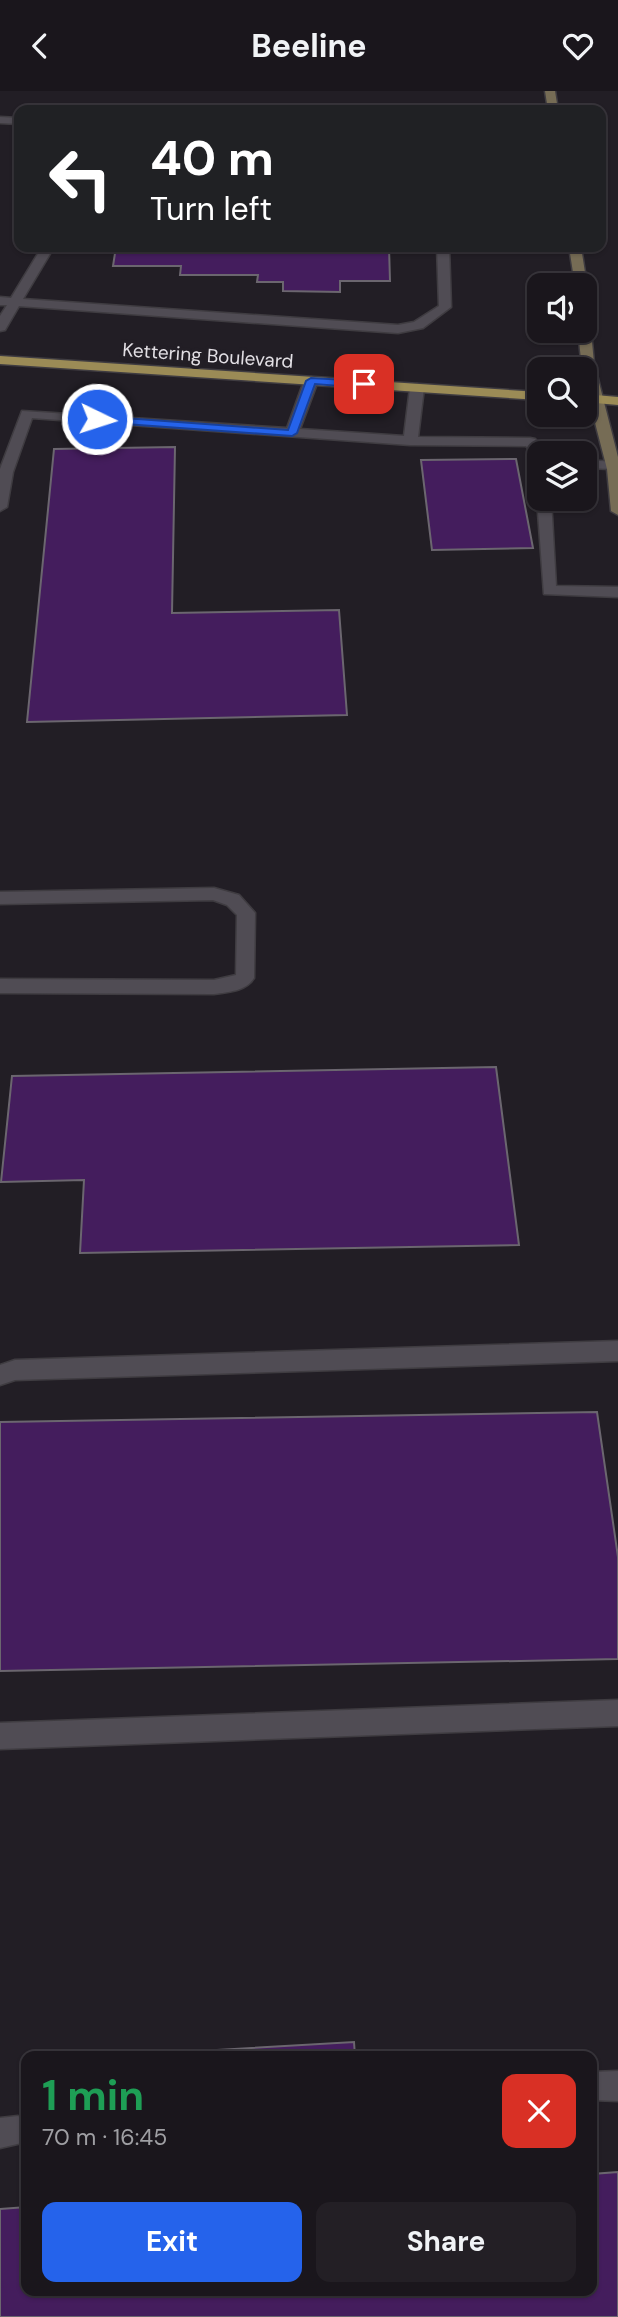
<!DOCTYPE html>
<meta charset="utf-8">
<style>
:root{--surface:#1a161c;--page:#231f25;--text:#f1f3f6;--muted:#9f9fa3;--line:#38353b;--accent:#2563eb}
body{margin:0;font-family:"DM Sans",sans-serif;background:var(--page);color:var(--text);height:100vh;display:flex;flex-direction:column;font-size:26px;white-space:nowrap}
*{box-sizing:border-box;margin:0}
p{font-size:23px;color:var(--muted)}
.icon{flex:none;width:38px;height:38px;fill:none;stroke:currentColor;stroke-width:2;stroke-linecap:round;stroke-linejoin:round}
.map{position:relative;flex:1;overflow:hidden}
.details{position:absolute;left:21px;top:1960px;width:576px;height:245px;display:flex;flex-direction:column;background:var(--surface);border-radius:14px;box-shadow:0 2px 5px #0004,0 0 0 2px var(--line)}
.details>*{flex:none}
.hud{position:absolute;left:14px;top:14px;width:592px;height:147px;border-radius:14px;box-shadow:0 2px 5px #0004,0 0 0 2px var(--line);background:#202124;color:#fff;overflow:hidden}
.tools{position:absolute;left:527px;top:182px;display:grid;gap:14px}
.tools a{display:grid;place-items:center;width:70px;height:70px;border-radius:14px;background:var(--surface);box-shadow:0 2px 5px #0004,0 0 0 2px var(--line);font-size:35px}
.pin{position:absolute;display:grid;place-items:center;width:60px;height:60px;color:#fff;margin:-30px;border-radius:14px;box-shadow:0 4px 10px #0006}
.me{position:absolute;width:77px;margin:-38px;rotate:94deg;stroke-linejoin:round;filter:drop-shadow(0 0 5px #0008)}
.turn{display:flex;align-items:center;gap:24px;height:147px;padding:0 21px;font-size:32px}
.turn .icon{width:91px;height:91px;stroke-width:2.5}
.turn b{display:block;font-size:49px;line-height:60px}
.round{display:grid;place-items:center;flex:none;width:74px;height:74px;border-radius:14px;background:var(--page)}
.headline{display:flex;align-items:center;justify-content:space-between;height:119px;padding:0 21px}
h1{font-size:42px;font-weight:700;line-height:52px;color:#1e9e55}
.button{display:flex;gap:14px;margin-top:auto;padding:14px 21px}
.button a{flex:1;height:80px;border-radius:14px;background:var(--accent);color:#fff;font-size:28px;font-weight:700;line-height:80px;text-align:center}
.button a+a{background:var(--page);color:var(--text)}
header{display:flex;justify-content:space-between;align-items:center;height:91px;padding:0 21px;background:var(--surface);font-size:32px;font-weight:700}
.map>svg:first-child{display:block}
</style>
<header><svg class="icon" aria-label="back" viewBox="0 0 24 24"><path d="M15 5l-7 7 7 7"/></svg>Beeline<svg class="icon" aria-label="heart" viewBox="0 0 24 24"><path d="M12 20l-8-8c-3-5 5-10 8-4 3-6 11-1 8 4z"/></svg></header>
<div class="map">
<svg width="618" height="2226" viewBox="0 0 618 2226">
<rect width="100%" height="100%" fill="#221e25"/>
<!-- building -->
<path fill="#441d5d" stroke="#6b666f" stroke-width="2" d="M 116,156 L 389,156 L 390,190 L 340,190 L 340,201 L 283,200 L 283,191 L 257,191 L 258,184 L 180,184 L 181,175 L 113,175 Z
M 175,356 L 172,522 L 339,519 L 347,624 L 27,631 L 54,358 Z
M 516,368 L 533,457 L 432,459 L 421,369 Z
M 496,976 L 519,1154 L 80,1162 L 84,1089 L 1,1091 L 12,985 Z
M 597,1321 L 618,1466 L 618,1568 L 0,1580 L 0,1331 Z
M 354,1951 L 355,1965 L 148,1965 L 148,1963 Z
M 618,2081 L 618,2226 L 0,2226 L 0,2118 L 26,2116 L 26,2200 L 592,2200 L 592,2083 Z"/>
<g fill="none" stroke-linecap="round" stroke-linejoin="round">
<defs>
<path id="lane" d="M 0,26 L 19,27 L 19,33 L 0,32 Z
M 42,156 L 54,156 L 23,208 L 398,234 L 414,231 L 439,215 L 437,156 L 449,156 L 451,216 L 423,237 L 398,242 L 19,215 L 5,239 L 0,240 L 0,225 L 7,214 L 0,214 L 0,206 L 11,207 Z
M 311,286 L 318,290 L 300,338 L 404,345 L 410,297 L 417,293 L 424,297 L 418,346 L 530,347 L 535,348 L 547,362 L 535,365 L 526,355 L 410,354 L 32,327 L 13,381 L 7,416 L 0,420 L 0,378 L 22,320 L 287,337 L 304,290 Z
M 584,369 L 617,371 L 618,376 L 612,378 L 584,377 Z
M 539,405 L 539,408 L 551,408 L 556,495 L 618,496 L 618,506 L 544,503 L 537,408 Z
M 214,797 L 239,804 L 255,822 L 254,887 C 246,900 229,901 214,903 L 0,902 L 0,888 L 214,889 L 236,884 L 237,824 L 227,814 L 213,809 L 0,813 L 0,801 Z
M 618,1250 L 618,1270 L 15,1289 L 0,1294 L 0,1274 L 15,1269 Z
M 618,1609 L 618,1635 L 0,1658 L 0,1632 Z
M 618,1980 L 618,2010 L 592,2009 L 592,1981 Z
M 18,2025 L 26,2029 L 26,2051 L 0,2057 L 0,2027 Z"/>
<path id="secondary" d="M 545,0 L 555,0 L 558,19 L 548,19 Z
M 569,156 L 581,156 L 587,194 L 585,197 L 584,194 L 575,194 Z
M 584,226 L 590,230 L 594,272 L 618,366 L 618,424 L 611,420 L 607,378 L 584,289 L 584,278 L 582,278 L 578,240 L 584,240 Z"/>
<path id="primary" d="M 0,265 L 539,301 L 539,309 L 0,273 Z
M 584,303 L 618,306 L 618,314 L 584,311 Z"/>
</defs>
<!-- lane casing -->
<use href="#lane" stroke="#3f3c41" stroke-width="3"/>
<!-- secondary casing -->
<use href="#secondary" stroke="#3f3c41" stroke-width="3"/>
<!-- primary casing -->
<use href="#primary" stroke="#3f3c41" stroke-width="3"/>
<!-- lane -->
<use href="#lane" fill="#504c54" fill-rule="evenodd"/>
<!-- secondary -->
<use href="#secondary" fill="#766c55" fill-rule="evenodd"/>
<!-- primary -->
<use href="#primary" fill="#9b8b56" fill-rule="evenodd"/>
</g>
<!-- route -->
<path fill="#2563eb" stroke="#184099" stroke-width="2" d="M 311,287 L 364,290 L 369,293 L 364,297 L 315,293 L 297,342 L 292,345 L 97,331 L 92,328 L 97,325 L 288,339 L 306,290 Z"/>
<g text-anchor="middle" stroke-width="7" stroke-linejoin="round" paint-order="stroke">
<!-- far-street labels -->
<g font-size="19" fill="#e2dfe4" stroke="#221e25">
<text transform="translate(208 264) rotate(4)" y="7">Kettering Boulevard</text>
</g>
</g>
</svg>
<div class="tools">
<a><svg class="icon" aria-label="sound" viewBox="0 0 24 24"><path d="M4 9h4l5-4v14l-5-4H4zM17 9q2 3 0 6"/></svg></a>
<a><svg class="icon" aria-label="search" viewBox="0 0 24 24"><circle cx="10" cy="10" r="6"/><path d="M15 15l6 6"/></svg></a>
<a><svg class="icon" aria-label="layers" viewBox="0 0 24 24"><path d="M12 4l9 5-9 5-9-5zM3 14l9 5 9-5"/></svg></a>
</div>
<div class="pin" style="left:364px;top:293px;background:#d93025"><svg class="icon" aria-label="arrive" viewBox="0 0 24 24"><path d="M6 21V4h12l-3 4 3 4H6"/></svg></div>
<svg class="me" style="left:97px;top:328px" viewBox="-20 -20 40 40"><circle r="17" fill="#2563eb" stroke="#fff" stroke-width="3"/><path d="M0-11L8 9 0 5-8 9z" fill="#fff"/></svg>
<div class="hud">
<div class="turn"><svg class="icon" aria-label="left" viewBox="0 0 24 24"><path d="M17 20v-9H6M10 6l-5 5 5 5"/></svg><div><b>40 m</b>Turn left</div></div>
</div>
<section class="details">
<div class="headline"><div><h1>1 min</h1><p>70 m · 16:45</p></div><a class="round" style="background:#d93025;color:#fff"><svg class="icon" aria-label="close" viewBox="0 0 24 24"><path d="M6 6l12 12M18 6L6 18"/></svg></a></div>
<div class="button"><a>Exit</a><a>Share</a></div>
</section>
</div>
